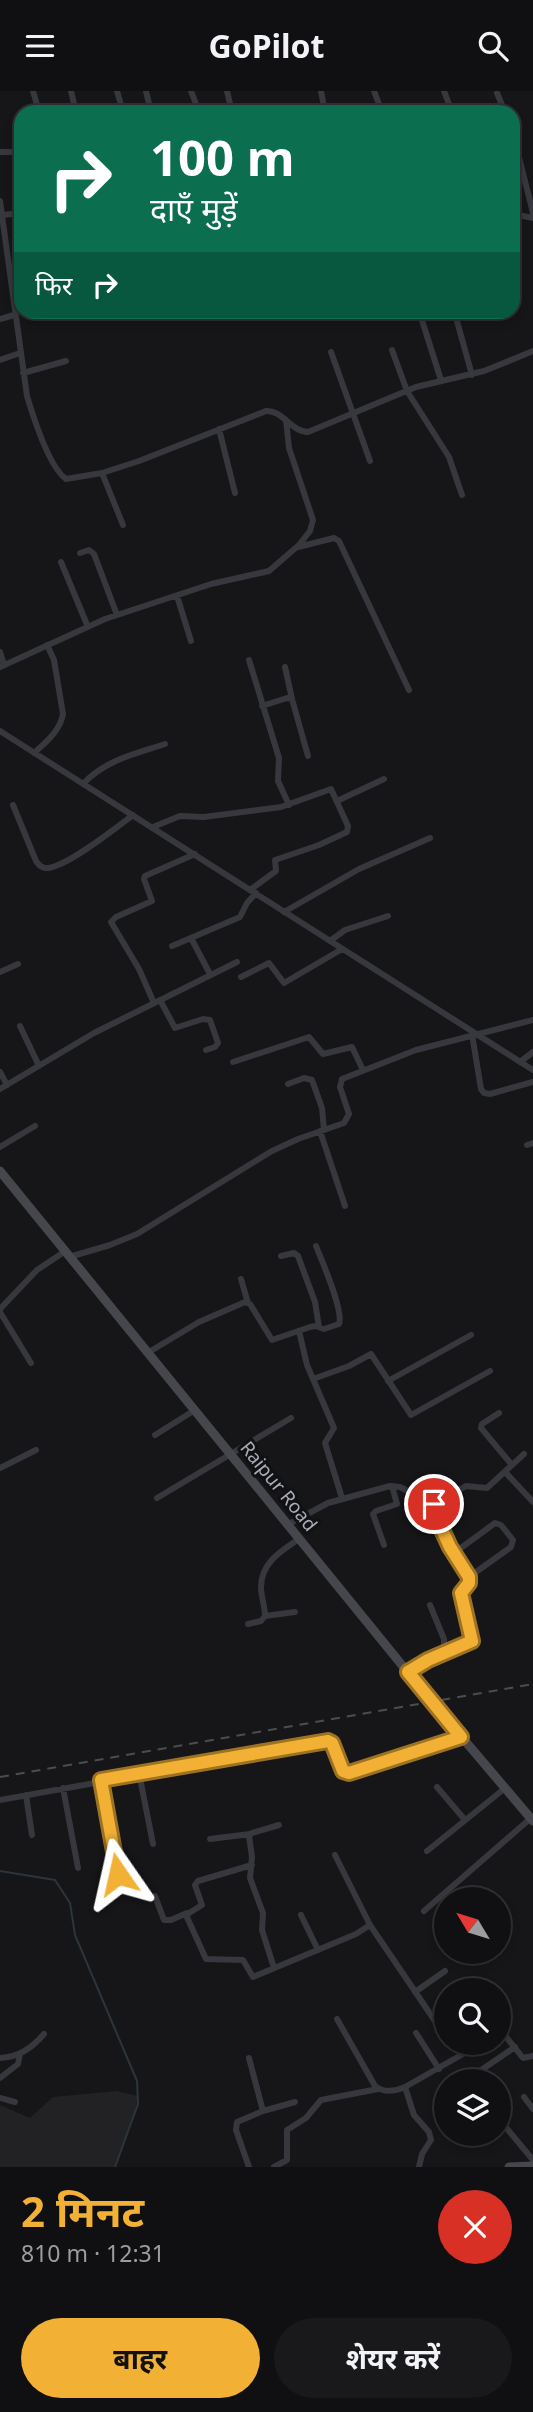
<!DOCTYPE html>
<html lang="hi">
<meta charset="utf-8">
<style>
:root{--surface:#101012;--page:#19191b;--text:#f1f3f6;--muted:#9c9d9f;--line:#303032;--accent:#f2b134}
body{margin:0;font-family:"Noto Sans","Noto Sans Devanagari",sans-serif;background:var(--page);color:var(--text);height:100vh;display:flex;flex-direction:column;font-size:26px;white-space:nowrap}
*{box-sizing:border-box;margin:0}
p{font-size:23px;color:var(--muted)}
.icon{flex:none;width:38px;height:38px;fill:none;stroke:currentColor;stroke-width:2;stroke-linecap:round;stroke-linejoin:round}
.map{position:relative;height:2076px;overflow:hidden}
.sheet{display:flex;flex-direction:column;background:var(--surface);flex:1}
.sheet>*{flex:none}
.guide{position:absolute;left:14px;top:14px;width:506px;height:214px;border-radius:21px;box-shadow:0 4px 10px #0003,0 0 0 2px var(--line);background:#0b6e4f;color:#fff;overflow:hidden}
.needle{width:46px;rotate:308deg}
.fabs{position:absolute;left:434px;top:1796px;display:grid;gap:14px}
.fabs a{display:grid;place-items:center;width:77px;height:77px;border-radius:50%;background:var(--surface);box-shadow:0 4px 10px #0003,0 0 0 2px var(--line);font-size:35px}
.pin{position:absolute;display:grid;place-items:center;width:60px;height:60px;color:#fff;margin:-30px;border:4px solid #fff;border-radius:50%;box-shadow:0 2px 7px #0007}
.me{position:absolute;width:77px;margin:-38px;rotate:349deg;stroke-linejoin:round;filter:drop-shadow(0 0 5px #0008)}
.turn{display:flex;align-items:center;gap:24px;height:147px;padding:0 21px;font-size:32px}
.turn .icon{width:91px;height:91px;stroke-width:2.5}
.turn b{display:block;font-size:49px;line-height:60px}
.then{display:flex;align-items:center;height:66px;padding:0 21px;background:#0003;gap:14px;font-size:26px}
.round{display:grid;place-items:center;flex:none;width:74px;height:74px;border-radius:37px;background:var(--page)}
.overview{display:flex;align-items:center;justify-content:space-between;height:119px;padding:0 21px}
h1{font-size:42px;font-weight:700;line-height:52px;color:var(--accent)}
.action{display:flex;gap:14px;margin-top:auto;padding:14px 21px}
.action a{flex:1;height:80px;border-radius:42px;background:var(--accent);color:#111;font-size:28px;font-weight:700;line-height:80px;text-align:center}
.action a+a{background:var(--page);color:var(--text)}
header{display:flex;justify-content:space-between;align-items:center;height:91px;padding:0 21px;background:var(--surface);font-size:32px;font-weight:700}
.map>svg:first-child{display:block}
</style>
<header><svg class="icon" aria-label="menu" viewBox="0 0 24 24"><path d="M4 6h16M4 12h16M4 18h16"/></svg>GoPilot<svg class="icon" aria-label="search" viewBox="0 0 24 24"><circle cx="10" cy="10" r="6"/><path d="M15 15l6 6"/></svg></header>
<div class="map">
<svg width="533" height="2076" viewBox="0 0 533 2076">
<rect width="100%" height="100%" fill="#161618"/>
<!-- built -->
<path fill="#222225" d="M 117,2000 L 138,2005 L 134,2025 L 114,2076 L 0,2076 L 0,2014 L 30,2027 L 53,2006 Z"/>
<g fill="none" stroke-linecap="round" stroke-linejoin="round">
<!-- stream -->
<path stroke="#2c353c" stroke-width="2" d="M 0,1780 L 55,1789 L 70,1812 L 75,1844 L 137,1990 L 138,2013 L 115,2076"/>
<!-- street -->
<path stroke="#37383d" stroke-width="6" d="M 33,0 L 39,21
M 71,0 L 76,21
M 117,0 L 123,21
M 146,0 L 151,21
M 191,0 L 199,21
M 227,0 L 232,21
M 321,0 L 325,21
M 374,0 L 382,21
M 444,0 L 452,21
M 497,2 L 505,21
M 513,42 L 533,122
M 0,61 L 21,61
M 0,110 L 27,305 C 33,325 49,376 66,388 L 102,382 L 139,370 L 266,320 C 283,319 291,341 308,341 L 416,296 L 484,280 L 533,260
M 513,123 L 533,127
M 3,124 L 21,122
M 419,220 L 441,289
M 455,223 L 472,284
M 0,228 L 14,224
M 392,259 L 407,300 L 449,366 L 462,404
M 331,261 L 370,370
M 0,269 L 20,262
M 23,282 L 66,270
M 219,338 L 235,402
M 102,382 L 123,434
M 298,456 L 334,447 L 339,450 L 409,599
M 80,462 L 89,459 L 94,463 L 117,524
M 61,471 L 88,536
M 177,505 L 191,550
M 0,561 L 4,574
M 249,569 L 279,667 L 278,690 L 289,714
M 0,576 L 105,528 L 211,493 L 269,480 L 299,454 L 310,440 L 313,429 L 289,357 L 286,329
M 285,576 L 292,608
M 262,615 L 287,607 L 292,608 L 308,665
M 0,640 L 533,979
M 34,662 C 46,651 60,640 63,623 L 54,569 L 47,554
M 83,693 C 105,669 135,663 165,653
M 337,710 L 384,688
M 13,714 L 36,770 C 39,774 40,776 45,777 C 63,779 117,736 133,724
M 153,736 L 180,725 L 204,726 L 281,716 L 331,698 L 348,735 L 347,741 L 319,754 L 275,769 L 276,780 L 250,799
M 284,821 L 359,778 L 430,747
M 191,847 L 210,883
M 330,850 L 345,839 L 388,825
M 172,855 L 240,826 L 247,812 L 256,802
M 0,881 L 18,873
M 241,886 L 269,872 L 284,892 L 342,858
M 160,909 L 175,937 L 203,928 L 210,929 L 218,952 L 215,956 L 206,959
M 154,912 L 139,878 L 111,831 L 116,826 L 152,810 L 144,788 L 145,785 L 195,763
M 20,935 L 39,975
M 472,943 L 481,998 L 484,1002 L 490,1003 L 533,991
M 233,971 L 309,946 L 323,963 L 352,956 L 363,979
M 520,971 L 533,961
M 0,981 L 7,994
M 288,993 L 304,987 L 312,989 L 322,1017 L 324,1039
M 0,998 L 94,942 L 237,871
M 320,1040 L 345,1115
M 527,1054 L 533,1052
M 0,1056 L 35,1035
M 281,1165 L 294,1162 L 298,1165 L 315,1211 L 319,1236
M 69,1166 L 110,1154 L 137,1143 L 272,1060 L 298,1048 L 344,1032 L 349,1023 L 340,996 L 342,988 L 416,959 L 533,929
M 241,1188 L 248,1212
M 0,1218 L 37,1179 L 64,1161
M 0,1221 L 31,1272
M 299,1240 L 307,1274 L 334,1337 L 325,1352 L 342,1407
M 149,1261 L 199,1231 L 245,1211 L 250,1213 L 272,1249 L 310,1236 L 316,1235 L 324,1238 L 339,1233 C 344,1220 322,1170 316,1155
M 313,1288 L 349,1275 L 371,1263 L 411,1324 L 490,1280
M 388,1290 L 471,1244
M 499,1322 L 482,1333 L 481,1337 L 512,1374
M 155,1344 L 195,1319
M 0,1377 L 36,1359
M 505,1381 L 533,1411
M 157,1407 L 291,1327
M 287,1434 L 328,1412 L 390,1395 L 400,1396 L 434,1414 L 466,1395 L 487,1397 L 524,1363
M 384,1454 L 373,1423 L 376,1420 L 397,1413 L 392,1395
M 454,1462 L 495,1432 L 501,1434 L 513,1449 L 511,1456 L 469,1486
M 430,1514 L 444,1548 L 444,1562
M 265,1525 L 295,1521
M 248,1533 L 261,1530 L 265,1525 C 265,1515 261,1506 261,1496 C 261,1472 281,1460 299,1448
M 408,1581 L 436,1565 L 470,1552 L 473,1547 L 461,1502 L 469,1492 L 469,1486 L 446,1448 L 430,1413
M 139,1682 L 153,1753
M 101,1689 L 119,1783
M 437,1696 L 465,1729
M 63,1697 L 78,1777
M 26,1704 L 32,1744
M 0,1709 L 329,1650 L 332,1652 L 343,1680 L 349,1682 L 461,1646
M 210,1748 L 250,1743
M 427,1760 L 504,1698
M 335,1764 L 370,1834 L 435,1930 L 439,1932 L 446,1928
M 252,1774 L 198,1790 L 195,1794 L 202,1814 L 186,1824 L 206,1868 L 243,1869 L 253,1886 L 356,1843 L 370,1834
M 155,1805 L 164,1829 L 171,1829 L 187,1822
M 424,1820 L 531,1727
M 301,1824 L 318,1859
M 274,1877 L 262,1839 L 263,1822 L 250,1787 L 252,1766 L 249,1745 L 252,1742 L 279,1734
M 415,1901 L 445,1880
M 337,1928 L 375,1995 C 384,2002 396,2000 405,1996 L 484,1951
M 499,1937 L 523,1967 L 533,1965
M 416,1942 L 439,1978
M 0,1967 C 19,1966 32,1957 44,1943
M 249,1967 L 263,2020
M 0,1987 L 18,1973 L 20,1963
M 472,1990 L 474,1984 L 515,1956
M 405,1996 L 414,2024 L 429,2041 L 431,2049 L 422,2063 L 419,2076
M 524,2006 L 533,2018
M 0,2007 L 15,2011
M 446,2018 L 438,2029 L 446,2038
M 499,2028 L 533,2069
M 450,2042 L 457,2050
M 249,2076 L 236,2039 L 237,2031 L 263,2020 L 295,2011
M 274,2076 L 287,2069 L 287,2039 L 306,2027 L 321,2009 L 378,1998"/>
<!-- secondary -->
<path stroke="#45474d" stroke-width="9" d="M 0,1080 L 432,1611 L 533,1730
M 509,2076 L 533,2075"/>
<!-- rail -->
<path stroke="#4a4c52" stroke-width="2" stroke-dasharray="9 7" stroke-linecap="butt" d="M 0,1686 L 533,1593"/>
</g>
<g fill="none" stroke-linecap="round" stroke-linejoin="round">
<defs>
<path id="route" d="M 118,1783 L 101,1689 L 328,1650 L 332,1652 L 343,1680 L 349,1682 L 461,1646 L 408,1581 L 428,1569 L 472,1550 L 461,1502 L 469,1492 L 469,1486 L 450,1456 L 430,1413 L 434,1413"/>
</defs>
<!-- route casing -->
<use href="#route" stroke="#9d7322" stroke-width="18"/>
<!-- route -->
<use href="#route" stroke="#f2b134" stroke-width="12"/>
</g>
<g text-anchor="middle" stroke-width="6" stroke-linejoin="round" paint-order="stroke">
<!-- street labels -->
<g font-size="19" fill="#a8adb8" stroke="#111113">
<text transform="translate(279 1395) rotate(51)" y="7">Raipur Road</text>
</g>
</g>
</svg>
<div class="fabs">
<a><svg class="needle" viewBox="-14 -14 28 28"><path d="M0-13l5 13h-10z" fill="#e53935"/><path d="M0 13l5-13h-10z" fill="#9c9d9f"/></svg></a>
<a><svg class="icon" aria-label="search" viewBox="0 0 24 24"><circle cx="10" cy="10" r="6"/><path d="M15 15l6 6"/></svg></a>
<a><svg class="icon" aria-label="layers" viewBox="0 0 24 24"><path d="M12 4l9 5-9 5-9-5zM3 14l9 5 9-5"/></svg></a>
</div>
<div class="pin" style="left:434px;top:1413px;background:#d93025"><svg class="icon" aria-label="arrive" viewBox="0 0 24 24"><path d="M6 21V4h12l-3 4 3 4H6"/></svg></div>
<svg class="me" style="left:118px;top:1783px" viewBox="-20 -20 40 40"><path d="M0-17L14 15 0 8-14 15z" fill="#f2b134" stroke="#fff" stroke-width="4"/></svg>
<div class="guide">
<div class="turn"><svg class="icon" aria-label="right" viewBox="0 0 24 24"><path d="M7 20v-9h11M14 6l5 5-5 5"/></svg><div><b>100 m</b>दाएँ मुड़ें</div></div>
<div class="then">फिर<svg class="icon" aria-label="right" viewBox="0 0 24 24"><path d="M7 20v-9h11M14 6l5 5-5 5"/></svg></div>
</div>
</div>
<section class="sheet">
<div class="overview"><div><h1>2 मिनट</h1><p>810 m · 12:31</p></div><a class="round" style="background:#d93025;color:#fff"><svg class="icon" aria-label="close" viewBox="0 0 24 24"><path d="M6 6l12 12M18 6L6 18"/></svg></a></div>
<div class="action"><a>बाहर</a><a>शेयर करें</a></div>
</section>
